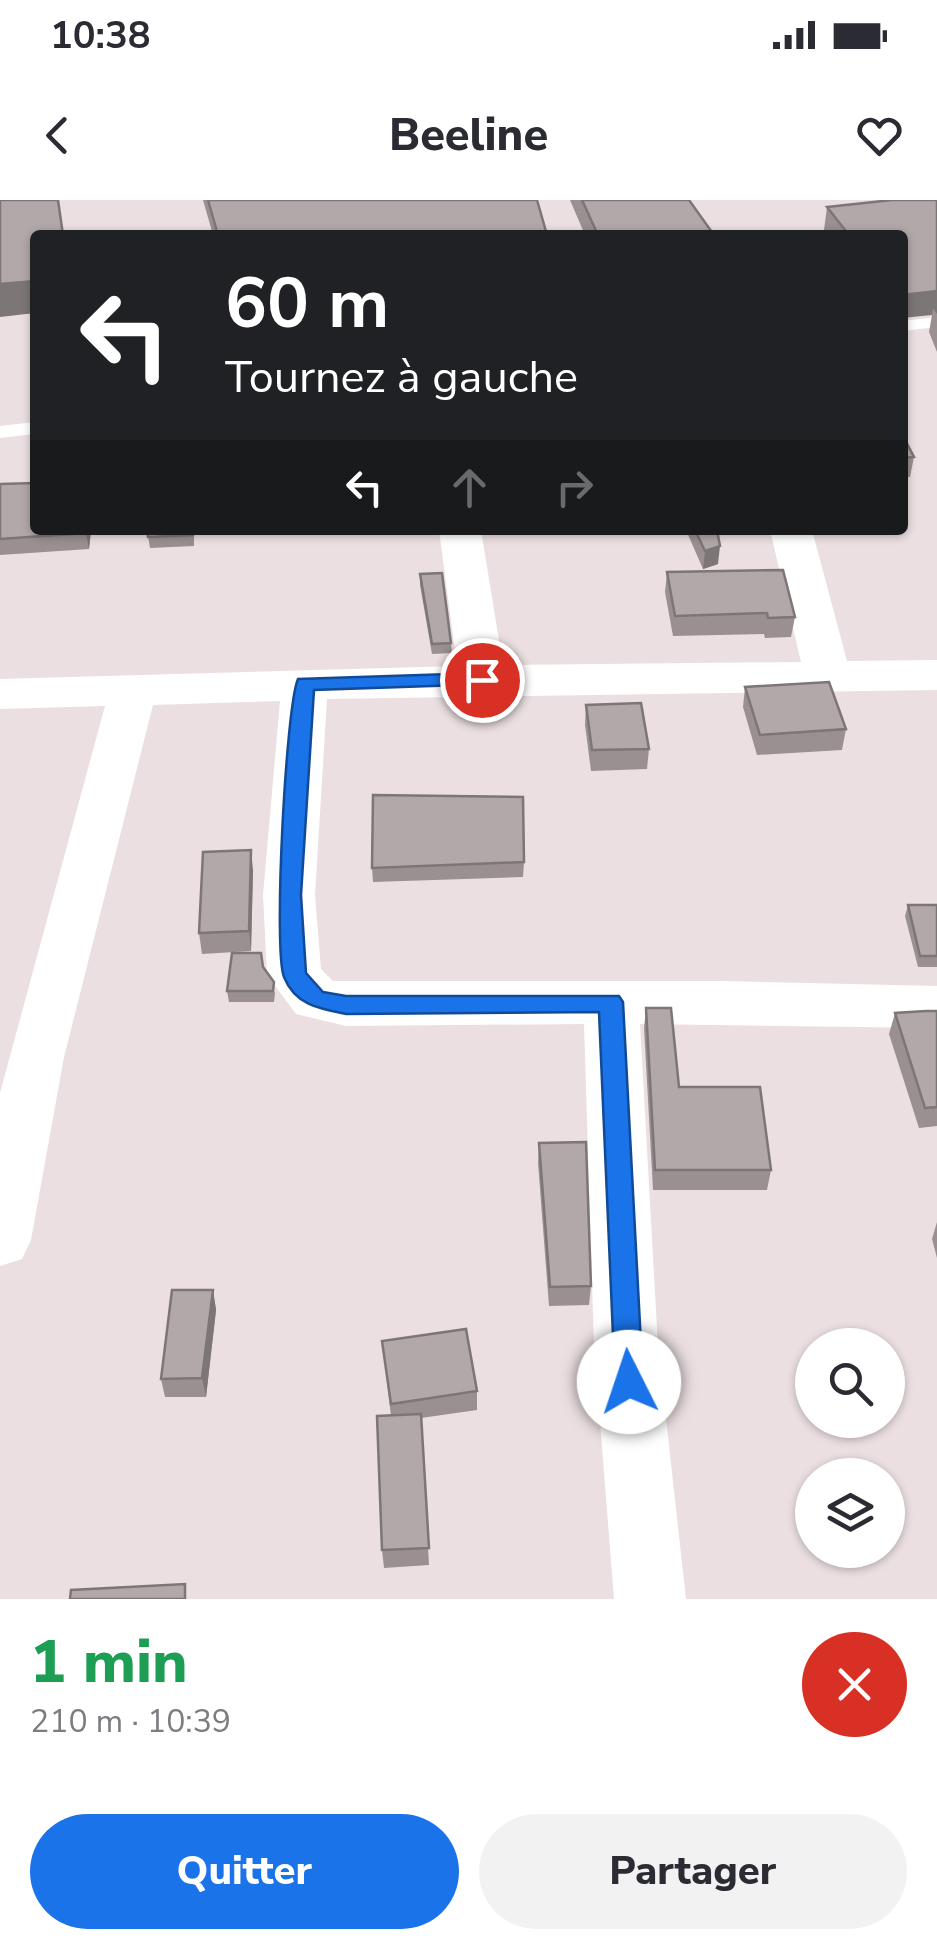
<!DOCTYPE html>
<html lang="fr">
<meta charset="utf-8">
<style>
:root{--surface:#fff;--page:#f2f2f3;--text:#2b2b33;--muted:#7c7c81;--accent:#1a73e8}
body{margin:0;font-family:"Nunito Sans",sans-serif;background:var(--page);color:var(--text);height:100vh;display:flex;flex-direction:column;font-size:38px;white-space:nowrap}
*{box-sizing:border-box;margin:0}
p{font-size:32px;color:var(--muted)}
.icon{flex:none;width:55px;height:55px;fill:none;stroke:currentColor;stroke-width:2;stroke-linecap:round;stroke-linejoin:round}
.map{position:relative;height:1399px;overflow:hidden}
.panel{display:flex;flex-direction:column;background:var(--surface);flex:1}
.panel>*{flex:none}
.top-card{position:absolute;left:30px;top:30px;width:878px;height:305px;border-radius:10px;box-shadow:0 2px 8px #0004;background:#202124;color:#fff;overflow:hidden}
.buttons{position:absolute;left:795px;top:1128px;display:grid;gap:20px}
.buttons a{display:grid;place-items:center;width:110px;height:110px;border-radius:50%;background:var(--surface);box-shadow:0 2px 8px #0004;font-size:50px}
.pin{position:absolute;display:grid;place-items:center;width:85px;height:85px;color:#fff;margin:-42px;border:5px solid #fff;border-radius:50%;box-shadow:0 2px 10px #0007}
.me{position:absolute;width:110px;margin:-55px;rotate:356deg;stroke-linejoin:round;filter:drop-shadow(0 0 8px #0008)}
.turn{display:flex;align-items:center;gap:35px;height:210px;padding:0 30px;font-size:45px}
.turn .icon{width:130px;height:130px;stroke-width:2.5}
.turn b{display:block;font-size:70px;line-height:85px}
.lanes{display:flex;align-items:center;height:95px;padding:0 30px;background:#0003;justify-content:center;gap:50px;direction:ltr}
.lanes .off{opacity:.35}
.round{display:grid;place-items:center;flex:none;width:105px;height:105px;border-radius:52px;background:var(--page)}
.headline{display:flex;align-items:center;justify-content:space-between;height:170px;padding:0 30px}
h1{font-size:60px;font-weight:800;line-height:75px;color:#1e9e55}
.cta{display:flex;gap:20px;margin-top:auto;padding:20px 30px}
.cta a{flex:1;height:115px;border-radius:60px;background:var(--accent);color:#fff;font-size:40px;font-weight:800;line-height:115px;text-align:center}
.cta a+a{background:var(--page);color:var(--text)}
.status{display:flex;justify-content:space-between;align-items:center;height:70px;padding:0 50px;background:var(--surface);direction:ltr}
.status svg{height:28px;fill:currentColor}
header{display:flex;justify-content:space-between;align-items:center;height:130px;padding:0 30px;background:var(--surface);font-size:45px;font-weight:800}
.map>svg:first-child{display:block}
</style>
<div class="status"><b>10:38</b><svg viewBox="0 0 49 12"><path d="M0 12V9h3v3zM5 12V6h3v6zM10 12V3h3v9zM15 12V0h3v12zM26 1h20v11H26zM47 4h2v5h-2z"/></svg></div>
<header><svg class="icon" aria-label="back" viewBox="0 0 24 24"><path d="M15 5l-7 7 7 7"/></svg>Beeline<svg class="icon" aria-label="heart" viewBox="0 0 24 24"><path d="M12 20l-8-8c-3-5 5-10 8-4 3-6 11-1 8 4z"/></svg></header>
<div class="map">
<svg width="937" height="1399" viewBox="0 0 937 1399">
<rect width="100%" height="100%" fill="#ebdfe1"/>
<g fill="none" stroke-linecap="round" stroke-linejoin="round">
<!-- lane -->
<path fill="#fff" fill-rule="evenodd" d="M 937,117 L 937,127 L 902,131 L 902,121 Z
M 35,222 L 35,234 L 0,238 L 0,226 Z"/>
<!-- street -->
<path fill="#fff" fill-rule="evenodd" d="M 439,330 L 481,330 L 503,465 L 801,462 L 770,330 L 812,330 L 847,461 L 937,460 L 937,490 L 327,499 L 315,695 L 321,769 L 333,781 L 723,781 L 937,786 L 937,828 L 640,824 L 658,1146 L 686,1399 L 614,1399 L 594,1146 L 584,824 L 346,826 L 296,814 L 267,775 L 263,695 L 280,501 L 153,505 L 64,857 L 31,1040 L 22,1059 L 0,1066 L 0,893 L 105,506 L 0,509 L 0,479 L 457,466 Z"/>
</g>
<!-- wall -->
<path fill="#9a9091" d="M 203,0 L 537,0 L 547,35 L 213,35 Z
M 570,0 L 689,0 L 714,35 L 585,35 Z
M 937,0 L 937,152 L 929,132 L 932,115 L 902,35 L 828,35 L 824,30 L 827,7 Z
M 902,234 L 914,257 L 910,277 L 902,277 Z
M 0,284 L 35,330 L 91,330 L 89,349 L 0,355 Z
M 147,330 L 194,330 L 194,346 L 150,348 Z
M 686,330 L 717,330 L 718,364 L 703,369 Z
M 667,372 L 795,417 L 791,437 L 765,438 L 764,434 L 673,436 L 665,392 Z
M 420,374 L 451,443 L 452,453 L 432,454 L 420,385 Z
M 745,487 L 846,529 L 842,550 L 757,555 L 743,507 Z
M 586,505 L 649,549 L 647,569 L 591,571 L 585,525 Z
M 524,662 L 523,677 L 373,682 L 372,668 Z
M 253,670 L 251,751 L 202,754 L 199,733 Z
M 908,705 L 937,705 L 937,767 L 918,767 L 905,716 Z
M 263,767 L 275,793 L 274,802 L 229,802 L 227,791 Z
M 646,808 L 679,887 L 771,970 L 767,990 L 653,990 L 644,828 Z
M 937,811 L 937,926 L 919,928 L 889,834 L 895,813 Z
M 539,943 L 591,1086 L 589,1105 L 549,1106 L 538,963 Z
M 937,1022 L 937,1058 L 932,1039 Z
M 213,1090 L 216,1110 L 206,1197 L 165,1197 L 161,1179 Z
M 382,1141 L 477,1191 L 477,1210 L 421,1218 L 429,1365 L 384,1368 L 382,1350 L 391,1216 Z"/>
<!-- shaded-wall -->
<path fill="#7d7676" d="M 35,81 L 35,113 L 0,117 L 0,84 Z
M 937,91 L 937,114 L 933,108 L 932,115 L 902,118 L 902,95 Z
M 86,330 L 91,330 L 89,349 L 86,333 Z
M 720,346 L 718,364 L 703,369 L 705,351 Z
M 251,650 L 253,670 L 251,751 L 249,731 Z
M 213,1090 L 216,1110 L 206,1197 L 202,1178 Z"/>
<!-- building -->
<path fill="#b3a8a9" stroke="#7d7676" stroke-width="2.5" d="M 0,0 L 58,0 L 63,35 L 35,35 L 35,81 L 0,84 Z
M 208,0 L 537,0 L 547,35 L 218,35 Z
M 582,0 L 689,0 L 714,35 L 598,35 Z
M 892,0 L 937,0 L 937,91 L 902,95 L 902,35 L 849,35 L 827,7 Z
M 902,234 L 914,257 L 902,258 Z
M 35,283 L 35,330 L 86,330 L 86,333 L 0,339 L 0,284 Z
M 147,330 L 193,330 L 193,335 L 148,337 Z
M 695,330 L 717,330 L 720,346 L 705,351 Z
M 783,370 L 795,417 L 768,418 L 767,413 L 675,416 L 667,372 Z
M 442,373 L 451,443 L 432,444 L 420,374 Z
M 829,482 L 846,529 L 760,535 L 745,487 Z
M 641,503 L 649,549 L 592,550 L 586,505 Z
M 373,595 L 523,597 L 524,662 L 372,668 Z
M 251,650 L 249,731 L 199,733 L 203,652 Z
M 908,705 L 937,705 L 937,756 L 920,756 Z
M 232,753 L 261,753 L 263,767 L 274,782 L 273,791 L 227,791 Z
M 646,808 L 671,808 L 679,887 L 760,887 L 771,970 L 655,970 Z
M 926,811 L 937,811 L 937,907 L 925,908 L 895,813 Z
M 586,942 L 591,1086 L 550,1087 L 539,943 Z
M 172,1090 L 213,1090 L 202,1178 L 161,1179 Z
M 466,1129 L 477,1191 L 391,1204 L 382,1141 Z
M 421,1214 L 429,1348 L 382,1350 L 377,1216 Z
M 185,1384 L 185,1399 L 70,1399 L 71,1390 Z"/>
<!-- route -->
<path fill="#1a73e8" stroke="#114b97" stroke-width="2.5" d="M 482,473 L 493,480 L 490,484 L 314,490 L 301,695 L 306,773 L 323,792 L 346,796 L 619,796 L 623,802 L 643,1182 L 639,1191 L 629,1195 L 619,1191 L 615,1182 L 599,812 L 346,814 C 320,809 295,805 284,777 C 273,750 286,505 298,479 Z"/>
</svg>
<div class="buttons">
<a><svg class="icon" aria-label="search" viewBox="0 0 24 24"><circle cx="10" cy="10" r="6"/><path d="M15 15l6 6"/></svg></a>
<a><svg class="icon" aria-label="layers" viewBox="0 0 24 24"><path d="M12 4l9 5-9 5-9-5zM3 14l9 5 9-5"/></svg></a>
</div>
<div class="pin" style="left:482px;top:480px;background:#d93025"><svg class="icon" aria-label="arrive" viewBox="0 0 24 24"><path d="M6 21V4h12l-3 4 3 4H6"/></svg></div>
<svg class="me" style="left:629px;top:1182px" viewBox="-20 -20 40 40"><circle r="19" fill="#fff"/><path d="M0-13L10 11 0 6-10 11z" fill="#1a73e8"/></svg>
<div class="top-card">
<div class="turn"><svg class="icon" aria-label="left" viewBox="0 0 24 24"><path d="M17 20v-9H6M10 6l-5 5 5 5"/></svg><div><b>60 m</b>Tournez à gauche</div></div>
<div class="lanes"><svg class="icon" aria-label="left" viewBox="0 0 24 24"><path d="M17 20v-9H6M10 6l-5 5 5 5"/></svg><svg class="icon off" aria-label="ahead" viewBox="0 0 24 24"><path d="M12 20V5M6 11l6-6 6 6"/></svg><svg class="icon off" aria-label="right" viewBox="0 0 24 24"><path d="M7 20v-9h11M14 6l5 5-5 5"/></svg></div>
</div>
</div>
<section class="panel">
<div class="headline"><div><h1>1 min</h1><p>210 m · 10:39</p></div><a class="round" style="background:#d93025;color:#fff"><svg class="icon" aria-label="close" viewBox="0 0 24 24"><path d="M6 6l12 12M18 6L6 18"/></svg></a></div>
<div class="cta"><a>Quitter</a><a>Partager</a></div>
</section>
